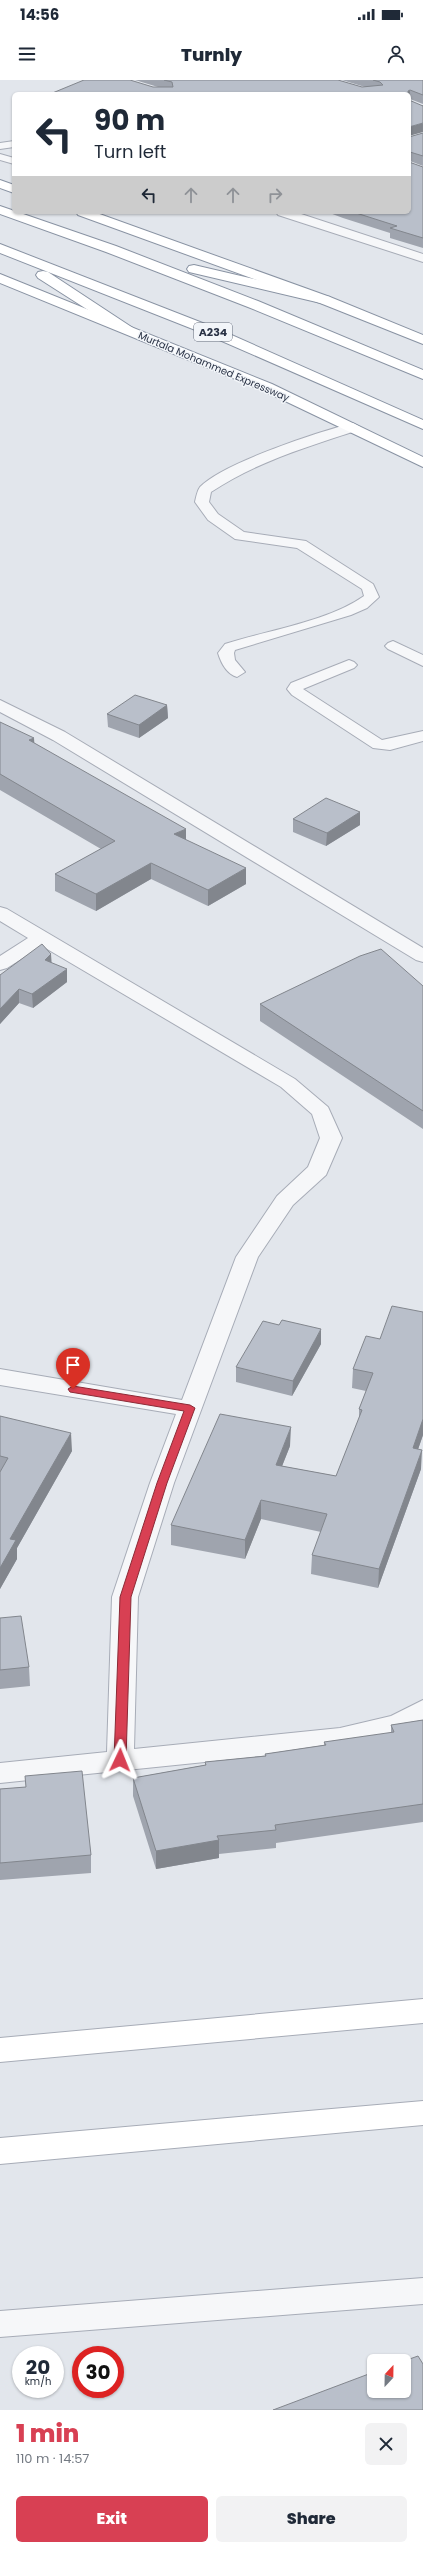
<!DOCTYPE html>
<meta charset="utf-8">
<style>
:root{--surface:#fff;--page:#f2f2f3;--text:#1f2937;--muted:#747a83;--accent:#d84053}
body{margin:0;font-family:Poppins,sans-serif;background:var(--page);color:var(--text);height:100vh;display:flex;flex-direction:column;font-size:15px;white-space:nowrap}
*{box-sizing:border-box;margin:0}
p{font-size:13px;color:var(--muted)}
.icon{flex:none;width:22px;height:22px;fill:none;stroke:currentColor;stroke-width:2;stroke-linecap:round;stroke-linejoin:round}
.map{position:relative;height:2330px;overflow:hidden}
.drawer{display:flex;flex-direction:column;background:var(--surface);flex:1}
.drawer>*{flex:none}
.guide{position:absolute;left:12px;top:12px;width:399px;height:122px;border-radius:6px;box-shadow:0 1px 3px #0004;background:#fff;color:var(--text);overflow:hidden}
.needle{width:26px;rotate:22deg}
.fabs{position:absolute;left:367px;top:2274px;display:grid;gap:8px}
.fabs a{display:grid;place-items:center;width:44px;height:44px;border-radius:6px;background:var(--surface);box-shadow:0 1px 3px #0004;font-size:20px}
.speed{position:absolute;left:12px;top:2266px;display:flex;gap:8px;font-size:20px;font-weight:700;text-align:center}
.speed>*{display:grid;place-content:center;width:52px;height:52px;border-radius:50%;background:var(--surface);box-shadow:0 1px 3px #0004;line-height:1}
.speed small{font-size:10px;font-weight:400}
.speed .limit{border:6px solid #d22;background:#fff;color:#111}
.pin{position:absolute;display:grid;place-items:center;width:34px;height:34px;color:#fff;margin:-41px -17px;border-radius:50% 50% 50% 0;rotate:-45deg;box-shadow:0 0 4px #0007}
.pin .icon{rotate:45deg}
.me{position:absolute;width:44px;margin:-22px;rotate:2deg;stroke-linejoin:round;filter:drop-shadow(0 0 3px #0008)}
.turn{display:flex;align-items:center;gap:14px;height:84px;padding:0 16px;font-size:18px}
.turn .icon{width:52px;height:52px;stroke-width:2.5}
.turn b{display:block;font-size:28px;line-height:34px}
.lanes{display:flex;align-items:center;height:38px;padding:0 16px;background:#0003;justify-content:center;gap:20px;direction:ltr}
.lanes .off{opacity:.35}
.round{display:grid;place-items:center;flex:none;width:42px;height:42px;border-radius:6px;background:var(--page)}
.headline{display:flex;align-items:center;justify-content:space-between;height:68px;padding:0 16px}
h1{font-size:24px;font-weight:800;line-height:30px;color:var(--accent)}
.cta{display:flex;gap:8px;margin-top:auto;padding:8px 16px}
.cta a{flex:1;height:46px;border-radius:6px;background:var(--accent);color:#fff;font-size:16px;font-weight:800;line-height:46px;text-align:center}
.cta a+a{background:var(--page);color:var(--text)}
.status{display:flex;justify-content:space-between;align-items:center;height:28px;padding:0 20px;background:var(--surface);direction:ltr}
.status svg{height:11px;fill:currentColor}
header{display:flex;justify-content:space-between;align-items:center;height:52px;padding:0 16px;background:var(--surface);font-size:18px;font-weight:800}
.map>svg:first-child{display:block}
</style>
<div class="status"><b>14:56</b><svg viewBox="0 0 49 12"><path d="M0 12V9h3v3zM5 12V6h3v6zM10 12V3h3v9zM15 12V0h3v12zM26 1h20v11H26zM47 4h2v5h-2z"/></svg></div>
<header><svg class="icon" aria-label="menu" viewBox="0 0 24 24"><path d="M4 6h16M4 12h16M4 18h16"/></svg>Turnly<svg class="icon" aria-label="person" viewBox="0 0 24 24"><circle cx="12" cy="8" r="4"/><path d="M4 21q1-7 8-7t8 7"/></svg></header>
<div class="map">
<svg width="423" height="2330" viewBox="0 0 423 2330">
<rect width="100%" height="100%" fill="#e2e6ec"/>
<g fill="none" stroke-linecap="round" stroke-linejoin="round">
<defs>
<path id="service" d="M 14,61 L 14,67 L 0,69 L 0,63 Z
M 0,74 L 14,78 L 14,84 L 0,80 Z
M 353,343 L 360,347 L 358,350 C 307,367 256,382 211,412 L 209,422 L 218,434 L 244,452 L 306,461 L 373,504 L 379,517 L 367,528 L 351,535 L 235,570 L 234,573 L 235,580 L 245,592 L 237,597 C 227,594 221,583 218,573 L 225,564 C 268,550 327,542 364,516 L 362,509 L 297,468 L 235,459 L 208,440 L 195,422 C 196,418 197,411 200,407 C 223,383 318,352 353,343 Z
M 393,561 L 423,575 L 423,586 L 388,569 L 385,566 L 388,563 Z
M 349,580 L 354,582 L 357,585 L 354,588 L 303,609 L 382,660 L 423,651 L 423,661 L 390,670 L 373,668 L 292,615 L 287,609 L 291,603 Z
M 423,2198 L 423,2224 L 0,2257 L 0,2231 Z"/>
<path id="minor" d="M 276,132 L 295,132 L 423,174 L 423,182 L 278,135 Z
M 0,620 L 65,652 L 423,868 L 423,882 L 416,880 L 53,660 L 0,632 Z
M 0,827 L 7,829 L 295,999 L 328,1027 L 342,1058 L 326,1095 L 293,1125 L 258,1177 L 174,1403 L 138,1517 L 134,1669 L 340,1648 L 391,1636 L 423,1620 L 423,1642 L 407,1651 L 340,1668 L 0,1703 L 0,1683 L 107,1672 L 112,1517 L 150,1403 L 176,1334 L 0,1305 L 0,1289 L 182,1320 L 236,1177 L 277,1116 L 308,1087 L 320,1058 L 312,1034 L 281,1007 L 42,866 L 7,888 L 0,890 L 0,876 L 28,858 L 0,841 Z"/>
<path id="secondary" d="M 423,1919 L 423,1943 L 0,1982 L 0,1958 Z
M 423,2021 L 423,2045 L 0,2084 L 0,2058 Z"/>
<path id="trunk" d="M 0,100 L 14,105 L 14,113 L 0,108 Z
M 76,132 L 94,132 L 330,217 L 423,255 L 423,264 L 320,223 L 78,135 Z
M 0,194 L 272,304 L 423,377 L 423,387 L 262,310 L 0,203 Z"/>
<path id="motorway" d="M 0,126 L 116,166 L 258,221 L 423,290 L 423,299 L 248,227 L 106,172 L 0,134 Z
M 0,164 L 218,249 L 423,340 L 423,349 L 208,255 L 0,173 Z
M 194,185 L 330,217 L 332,220 L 325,224 L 189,192 L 187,189 L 189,186 Z
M 43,191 L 48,192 L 136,250 L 134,253 L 124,253 L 38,198 L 36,195 L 38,192 Z"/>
</defs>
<!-- service casing -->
<use href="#service" stroke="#a7acb7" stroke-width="2"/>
<!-- minor casing -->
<use href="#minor" stroke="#a7acb7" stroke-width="2"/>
<!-- secondary casing -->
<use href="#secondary" stroke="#a7acb7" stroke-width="2"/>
<!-- trunk casing -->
<use href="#trunk" stroke="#8993a3" stroke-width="2"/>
<!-- motorway casing -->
<use href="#motorway" stroke="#8993a3" stroke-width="2"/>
<!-- service -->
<use href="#service" fill="#f6f7f9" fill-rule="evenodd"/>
<!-- minor -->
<use href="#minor" fill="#f6f7f9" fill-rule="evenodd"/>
<!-- secondary -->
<use href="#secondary" fill="#fff" fill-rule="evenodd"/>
<!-- trunk -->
<use href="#trunk" fill="#fff" fill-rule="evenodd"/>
<!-- motorway -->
<use href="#motorway" fill="#fff" fill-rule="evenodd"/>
</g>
<!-- wall -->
<path fill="#9fa4ae" d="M 135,0 L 338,0 L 362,7 L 365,7 L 342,0 L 423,0 L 423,24 L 410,19 L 50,14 L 158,7 Z
M 423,53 L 423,86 L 410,81 L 409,82 L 423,87 L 423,168 L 390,158 L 390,153 L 343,138 L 327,132 L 409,132 L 409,57 Z
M 167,625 L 168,638 L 139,658 L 108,647 L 107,634 Z
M 0,642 L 34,663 L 186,760 L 246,804 L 208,826 L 151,799 L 96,831 L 55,811 L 55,794 L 101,769 L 0,710 Z
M 360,732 L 360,745 L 326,766 L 293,752 L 293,739 Z
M 51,883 L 67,902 L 33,928 L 19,923 L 0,944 L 0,895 Z
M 423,906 L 423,1049 L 260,941 L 260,924 Z
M 423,1232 L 423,1355 L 418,1369 L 421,1389 L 378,1508 L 311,1494 L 312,1475 L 321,1452 L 261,1439 L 245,1479 L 171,1465 L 171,1445 L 290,1366 L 282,1386 L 336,1396 L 359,1339 L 359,1329 L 366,1311 L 352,1308 L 353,1289 L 380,1259 Z
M 279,1245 L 321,1264 L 292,1316 L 236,1302 L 236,1287 Z
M 0,1336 L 72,1371 L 17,1468 L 17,1479 L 0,1509 Z
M 0,1538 L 29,1587 L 30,1606 L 0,1609 Z
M 423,1640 L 423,1742 L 276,1763 L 276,1768 L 219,1774 L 219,1778 L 156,1789 L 133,1716 L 133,1698 L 205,1685 L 205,1682 L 265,1676 L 265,1674 L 324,1665 L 324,1662 L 391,1653 L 391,1645 Z
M 25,1696 L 91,1775 L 91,1793 L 0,1800 L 0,1709 L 26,1707 Z"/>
<!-- shaded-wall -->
<path fill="#82868d" d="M 410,10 L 410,19 L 409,19 L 409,14 L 408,14 L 408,11 Z
M 423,43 L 423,52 L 409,56 L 409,47 Z
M 167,625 L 168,638 L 139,658 L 139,645 Z
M 34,658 L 35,674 L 29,660 Z
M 360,732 L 360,745 L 326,766 L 327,753 Z
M 186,749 L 186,765 L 174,754 Z
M 151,783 L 151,799 L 96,831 L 96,814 Z
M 246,788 L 246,804 L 208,826 L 208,810 Z
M 51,874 L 52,888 L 45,880 Z
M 67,889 L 67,902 L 33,928 L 32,914 Z
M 19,909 L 19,923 L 0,944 L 0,929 Z
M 321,1249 L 321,1264 L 292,1316 L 293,1301 Z
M 423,1339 L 423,1355 L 412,1387 L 413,1368 Z
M 291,1347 L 290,1366 L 275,1404 L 276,1385 Z
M 71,1353 L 72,1371 L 17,1468 L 17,1479 L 0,1509 L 0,1488 L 10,1459 Z
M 422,1370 L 421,1389 L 378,1508 L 379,1489 Z
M 261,1420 L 261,1439 L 245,1479 L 245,1460 Z
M 219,1760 L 219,1778 L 156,1789 L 156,1771 Z"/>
<!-- building -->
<path fill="#b9bfca" stroke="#82868d" d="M 84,0 L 130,0 L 153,7 L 173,7 L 172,2 L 164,0 L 338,0 L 362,7 L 383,5 L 380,2 L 373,0 L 423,0 L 423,15 L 410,10 L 408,11 L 408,14 L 50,14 Z
M 409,20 L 423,26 L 423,25 L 423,43 L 409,47 Z
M 423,53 L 423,76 L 410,72 L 409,77 L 409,57 Z
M 409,82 L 423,87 L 423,158 L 390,148 L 397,146 L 353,132 L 409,132 Z
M 135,615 L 167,625 L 139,645 L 107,634 Z
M 0,642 L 34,658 L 29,660 L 186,749 L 174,754 L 246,788 L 208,810 L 151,783 L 96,814 L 55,794 L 115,761 L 0,694 Z
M 326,718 L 360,732 L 327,753 L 293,739 Z
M 42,864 L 51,874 L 45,880 L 67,889 L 32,914 L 19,909 L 0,929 L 0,895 Z
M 381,869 L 423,906 L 423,1031 L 260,924 L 360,876 Z
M 392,1226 L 423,1232 L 423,1339 L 413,1368 L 422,1370 L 379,1489 L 312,1475 L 327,1434 L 261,1420 L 245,1460 L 171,1445 L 220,1334 L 291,1347 L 276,1385 L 336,1396 L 362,1330 L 359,1329 L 373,1293 L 353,1289 L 366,1256 L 380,1259 Z
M 282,1240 L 321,1249 L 293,1301 L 236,1287 L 263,1241 L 279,1245 Z
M 0,1336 L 71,1353 L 10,1459 L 16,1460 L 0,1488 L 0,1392 L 8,1378 L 0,1376 Z
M 21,1536 L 29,1587 L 0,1590 L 0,1538 Z
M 423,1640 L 423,1724 L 275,1745 L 276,1750 L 217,1756 L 219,1760 L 156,1771 L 133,1698 L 206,1685 L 205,1682 L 266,1676 L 265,1674 L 326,1665 L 324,1662 L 394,1652 L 391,1645 Z
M 82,1691 L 91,1775 L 0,1783 L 0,1709 L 26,1707 L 25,1696 Z
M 418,2276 L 423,2284 L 423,2330 L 273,2330 L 374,2292 L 374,2311 L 404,2311 L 404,2281 Z"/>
<!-- route -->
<path fill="#d84053" stroke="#8c2a36" d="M 73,1306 L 190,1325 L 195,1328 L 167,1403 L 131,1517 L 126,1680 L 120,1685 L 114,1680 L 120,1517 L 157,1403 L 184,1331 L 70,1312 L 68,1309 Z"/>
<g text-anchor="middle" stroke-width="3" stroke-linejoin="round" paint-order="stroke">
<!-- far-street labels -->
<g font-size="10" fill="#293245" stroke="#f2f5f9">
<text transform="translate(214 286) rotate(23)" y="4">Murtala Mohammed Expressway</text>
</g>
<!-- shield labels -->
<rect fill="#f2f5f9" stroke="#656c7b" stroke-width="1" x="194" y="243" width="38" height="18" rx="3"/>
<g font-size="11" font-weight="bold" fill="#293245">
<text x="213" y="256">A234</text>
</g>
</g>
</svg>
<div class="fabs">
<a><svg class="needle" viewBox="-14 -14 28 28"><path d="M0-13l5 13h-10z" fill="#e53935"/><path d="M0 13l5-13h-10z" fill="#747a83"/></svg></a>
</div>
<div class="speed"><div>20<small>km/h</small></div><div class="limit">30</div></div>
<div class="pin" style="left:73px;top:1309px;background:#d93025"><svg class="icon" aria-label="arrive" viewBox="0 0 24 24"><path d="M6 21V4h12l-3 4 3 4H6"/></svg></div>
<svg class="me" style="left:120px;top:1680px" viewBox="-20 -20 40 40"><path d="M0-17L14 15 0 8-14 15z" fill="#d84053" stroke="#fff" stroke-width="4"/></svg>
<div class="guide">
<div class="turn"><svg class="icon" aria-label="left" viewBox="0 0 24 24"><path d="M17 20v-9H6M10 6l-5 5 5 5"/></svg><div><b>90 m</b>Turn left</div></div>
<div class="lanes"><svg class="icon" aria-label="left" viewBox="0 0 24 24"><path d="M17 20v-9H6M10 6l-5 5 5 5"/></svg><svg class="icon off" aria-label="ahead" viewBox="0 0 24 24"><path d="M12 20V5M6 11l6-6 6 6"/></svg><svg class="icon off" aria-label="ahead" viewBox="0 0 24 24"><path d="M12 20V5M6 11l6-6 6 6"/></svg><svg class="icon off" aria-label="right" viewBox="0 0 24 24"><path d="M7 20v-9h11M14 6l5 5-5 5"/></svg></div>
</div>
</div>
<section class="drawer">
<div class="headline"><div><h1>1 min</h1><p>110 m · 14:57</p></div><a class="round"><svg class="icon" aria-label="close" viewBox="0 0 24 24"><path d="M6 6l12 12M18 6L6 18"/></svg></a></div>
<div class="cta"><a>Exit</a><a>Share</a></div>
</section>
